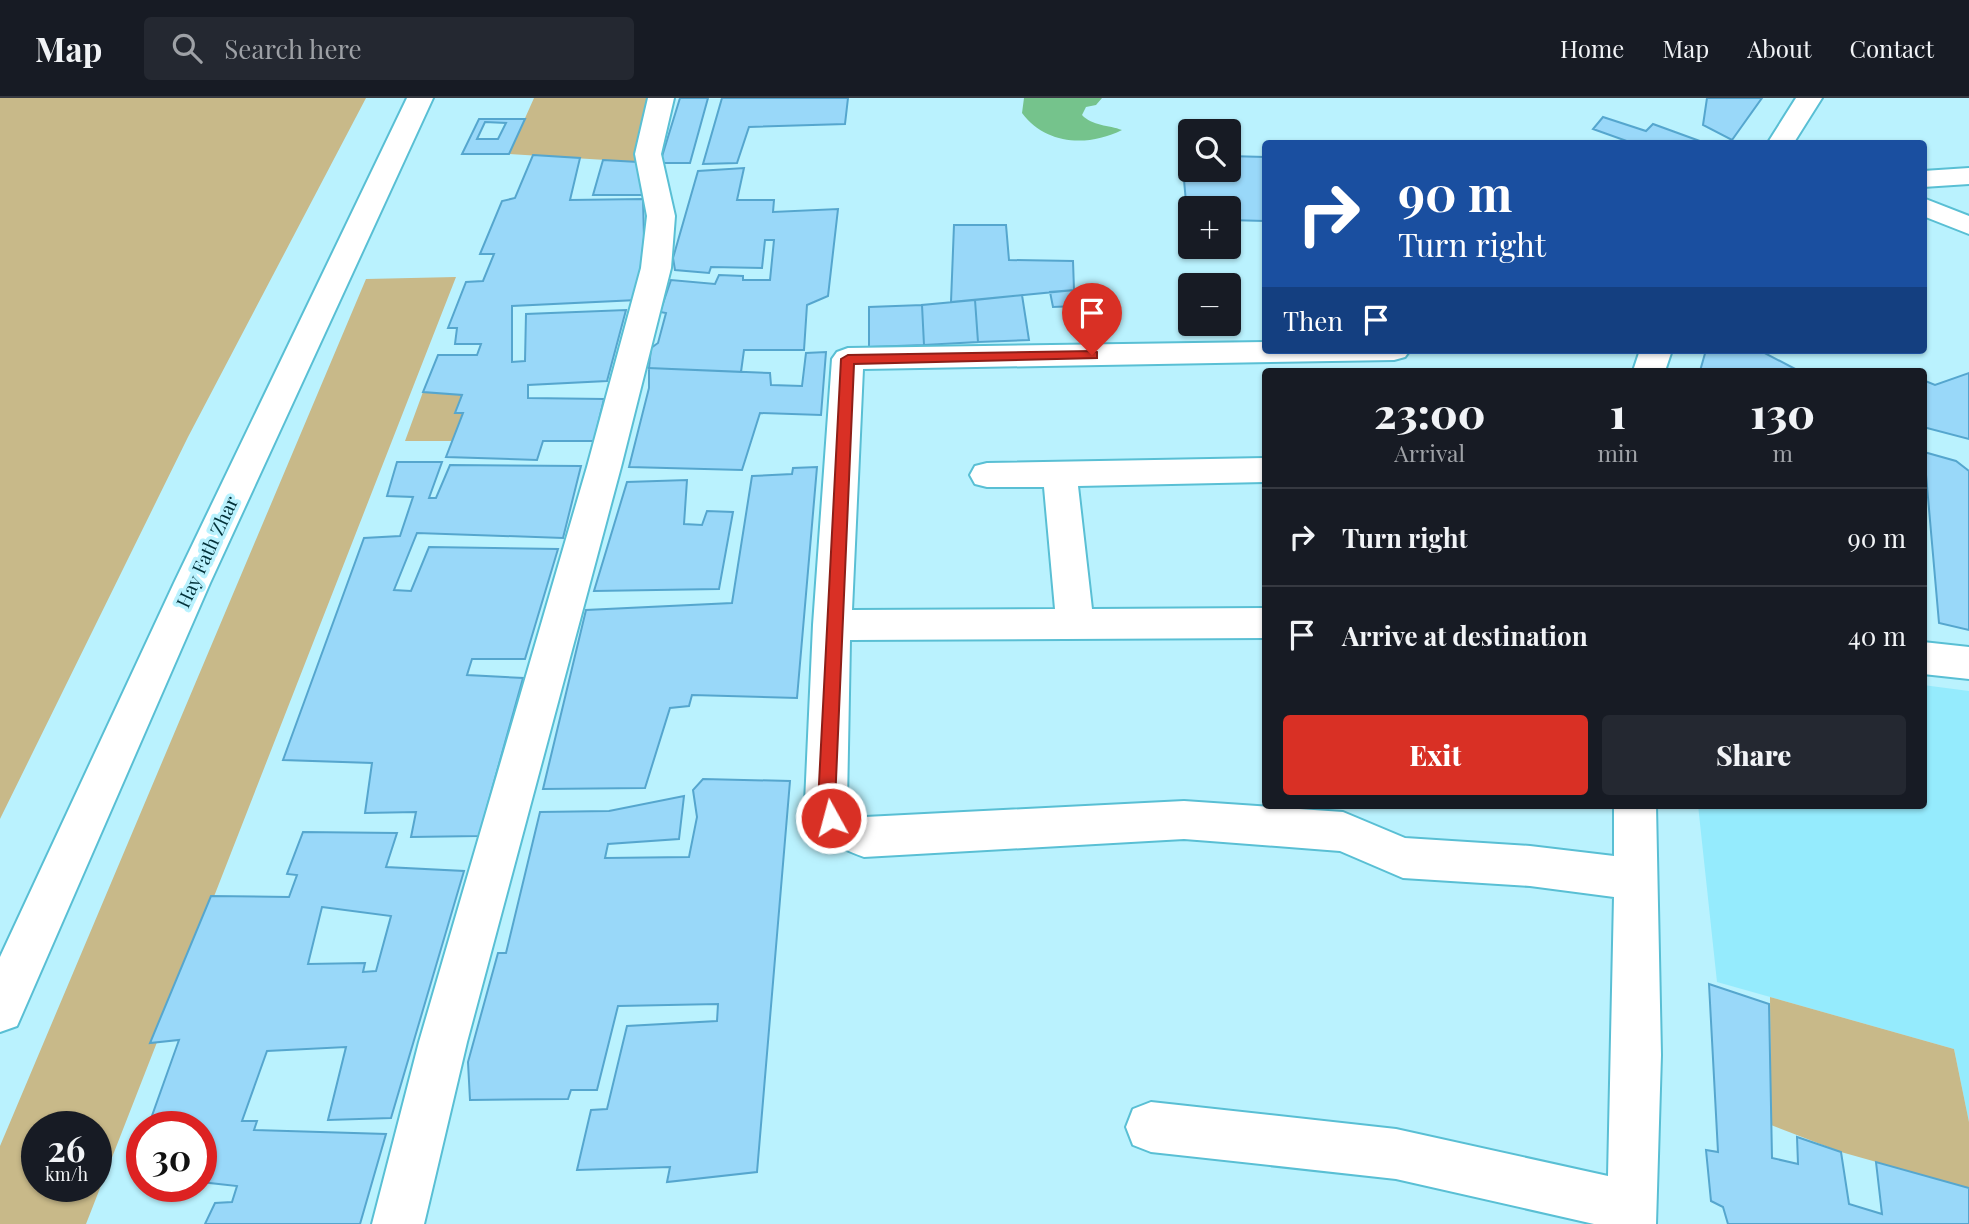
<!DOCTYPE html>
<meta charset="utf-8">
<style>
:root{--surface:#171b24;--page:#242831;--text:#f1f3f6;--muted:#9ea1a6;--line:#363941;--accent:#d93025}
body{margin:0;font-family:"Playfair Display",serif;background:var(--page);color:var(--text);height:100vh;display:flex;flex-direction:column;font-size:26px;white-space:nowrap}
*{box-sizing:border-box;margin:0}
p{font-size:23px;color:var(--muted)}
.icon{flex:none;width:38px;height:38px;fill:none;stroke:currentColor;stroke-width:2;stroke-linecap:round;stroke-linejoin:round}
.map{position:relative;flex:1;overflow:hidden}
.side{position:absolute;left:1262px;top:270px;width:665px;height:441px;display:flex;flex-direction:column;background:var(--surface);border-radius:7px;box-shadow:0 2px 5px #0004}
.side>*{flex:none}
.banner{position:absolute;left:1262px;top:42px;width:665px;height:214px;border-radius:7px;box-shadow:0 2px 5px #0004;background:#1a4fa0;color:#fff;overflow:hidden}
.buttons{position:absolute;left:1178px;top:21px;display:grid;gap:14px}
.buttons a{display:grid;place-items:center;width:63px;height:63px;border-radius:7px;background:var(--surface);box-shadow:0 2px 5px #0004;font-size:35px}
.speed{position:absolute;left:21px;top:1013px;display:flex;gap:14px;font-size:35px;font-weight:700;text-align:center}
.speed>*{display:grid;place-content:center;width:91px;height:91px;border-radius:50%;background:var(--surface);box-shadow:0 2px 5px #0004;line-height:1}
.speed small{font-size:18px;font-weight:400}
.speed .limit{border:10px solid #d22;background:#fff;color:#111}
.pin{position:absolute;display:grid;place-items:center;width:60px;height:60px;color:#fff;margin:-72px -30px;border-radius:50% 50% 50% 0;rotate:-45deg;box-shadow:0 0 7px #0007}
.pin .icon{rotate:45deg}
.me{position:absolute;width:77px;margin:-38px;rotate:353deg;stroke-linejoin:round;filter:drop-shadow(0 0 5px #0008)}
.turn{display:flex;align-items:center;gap:24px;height:147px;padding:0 21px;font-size:32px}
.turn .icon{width:91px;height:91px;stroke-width:2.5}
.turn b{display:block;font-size:49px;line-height:60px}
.then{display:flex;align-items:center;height:66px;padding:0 21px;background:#0003;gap:14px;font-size:26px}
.eta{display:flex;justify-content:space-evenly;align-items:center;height:119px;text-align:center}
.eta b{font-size:42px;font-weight:800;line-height:49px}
.primary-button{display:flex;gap:14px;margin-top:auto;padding:14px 21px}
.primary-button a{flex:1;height:80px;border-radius:7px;background:var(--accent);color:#fff;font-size:28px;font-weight:800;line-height:80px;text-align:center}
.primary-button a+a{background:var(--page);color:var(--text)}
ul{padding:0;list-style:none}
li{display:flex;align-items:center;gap:21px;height:98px;padding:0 21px;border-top:2px solid var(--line)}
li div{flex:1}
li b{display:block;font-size:26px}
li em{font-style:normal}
header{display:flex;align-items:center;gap:42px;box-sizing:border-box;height:98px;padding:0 35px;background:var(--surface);border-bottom:2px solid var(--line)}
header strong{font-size:33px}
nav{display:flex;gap:38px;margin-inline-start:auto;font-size:24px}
.search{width:490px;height:63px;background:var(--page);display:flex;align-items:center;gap:18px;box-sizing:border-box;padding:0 24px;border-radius:7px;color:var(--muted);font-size:26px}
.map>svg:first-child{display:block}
</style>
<header>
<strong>Map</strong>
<div class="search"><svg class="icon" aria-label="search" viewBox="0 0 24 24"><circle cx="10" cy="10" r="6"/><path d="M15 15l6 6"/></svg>Search here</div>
<nav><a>Home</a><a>Map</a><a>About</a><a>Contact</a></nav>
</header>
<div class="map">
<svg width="1969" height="1126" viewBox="0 0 1969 1126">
<rect width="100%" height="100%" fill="#baf2fe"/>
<!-- built -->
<path fill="#95ebfd" d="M 1923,587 L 1969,593 L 1969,1024 L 1954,951 L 1717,884 L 1698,707 L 1923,707 Z"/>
<!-- green -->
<path fill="#c8b989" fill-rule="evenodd" d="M 0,0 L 366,0 L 188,339 L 0,721 Z
M 534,0 L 651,0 L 638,64 L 509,56 Z
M 456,179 L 86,1126 L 0,1126 L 0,1048 L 366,181 ZM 37,1029 L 96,1029 L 96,1088 L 37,1088 Z
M 423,294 L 462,297 L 455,315 L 463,315 L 452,343 L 405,343 Z
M 1770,899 L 1954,951 L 1969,1024 L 1969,1090 L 1841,1054 L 1771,1027 Z"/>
<!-- water -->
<path fill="#75c38c" d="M 1024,0 L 1102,0 L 1096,7 L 1086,9 L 1082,17 C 1092,28 1109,27 1122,32 C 1088,49 1046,47 1022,15 Z"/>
<!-- building -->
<path fill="#99d8f9" stroke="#55a6ce" stroke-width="2" fill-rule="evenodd" d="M 680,0 L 708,0 L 690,65 L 660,65 Z
M 722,0 L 848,0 L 845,26 L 749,29 L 737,65 L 703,66 Z
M 1707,0 L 1762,0 L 1732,42 L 1703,27 Z
M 1603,19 L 1646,33 L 1653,26 L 1708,46 L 1635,46 L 1593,31 Z
M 479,21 L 525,21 L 509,56 L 462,56 ZM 485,24 L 506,25 L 498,41 L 477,41 Z
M 533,57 L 580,60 L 570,102 L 643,101 L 644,140 L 637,202 L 512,208 L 512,264 L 525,263 L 526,216 L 626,212 L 607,283 L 528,287 L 528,300 L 604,301 L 594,343 L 543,343 L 537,362 L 446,359 L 463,315 L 455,315 L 462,297 L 423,294 L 438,257 L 477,257 L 481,246 L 455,246 L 457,230 L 448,230 L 466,184 L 483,183 L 494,156 L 480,156 L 502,103 L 515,100 Z
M 1228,58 L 1265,59 L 1265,123 L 1228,122 L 1228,110 L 1197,110 L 1197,105 L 1186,104 L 1183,71 L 1228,72 Z
M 603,62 L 638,64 L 643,97 L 593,97 Z
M 744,70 L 737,102 L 774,102 L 773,114 L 838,111 L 828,198 L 807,207 L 804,252 L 744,252 L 741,274 L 649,270 L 651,250 L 658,245 L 666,215 L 660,214 L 671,182 L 715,186 L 719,177 L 743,178 L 743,182 L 770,182 L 774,142 L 765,142 L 762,170 L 711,169 L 709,175 L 675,172 L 673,160 L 698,73 Z
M 954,127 L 1006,127 L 1009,162 L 1073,163 L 1074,192 L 951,204 Z
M 1074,192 L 1076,208 L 1053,209 L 1050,194 Z
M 1022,197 L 1029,242 L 978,244 L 975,202 Z
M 975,202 L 978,244 L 924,247 L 922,207 Z
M 922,207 L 924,247 L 869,249 L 869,209 Z
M 1706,252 L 1759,252 L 1799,273 L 1700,273 Z
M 826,254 L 821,317 L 760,315 L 742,372 L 629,369 L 649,290 L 649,270 L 770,275 L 771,287 L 802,288 L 806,255 Z
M 1969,275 L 1969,341 L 1923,329 L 1923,282 L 1935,287 Z
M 1924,354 L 1956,363 L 1969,373 L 1969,532 L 1939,525 Z
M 397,364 L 442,364 L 429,400 L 436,400 L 450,367 L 581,368 L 563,440 L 417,435 L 394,492 L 411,493 L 429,449 L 558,451 L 525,561 L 472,561 L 467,577 L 523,580 L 479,738 L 411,739 L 416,714 L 365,715 L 372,665 L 283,662 L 364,440 L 400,438 L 413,399 L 387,398 Z
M 817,369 L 797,600 L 692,597 L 689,608 L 670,610 L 645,690 L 543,691 L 586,512 L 732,505 L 752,378 L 792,376 L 793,370 Z
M 687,382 L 684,426 L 702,427 L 707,413 L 733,414 L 719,491 L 594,493 L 627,384 Z
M 703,681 L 790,683 L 757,1074 L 667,1084 L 670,1069 L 577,1072 L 591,1012 L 607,1011 L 627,928 L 717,923 L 718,906 L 618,908 L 597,992 L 571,992 L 568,1001 L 470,1002 L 468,964 L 498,855 L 506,855 L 540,714 L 609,713 L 684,698 L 679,741 L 608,746 L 605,760 L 689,759 L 697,719 L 693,692 Z
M 303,734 L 397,735 L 386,769 L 464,773 L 391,1020 L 328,1022 L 346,949 L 267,953 L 242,1023 L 257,1023 L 254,1032 L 386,1036 L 360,1126 L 205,1126 L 215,1105 L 232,1104 L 237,1088 L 201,1084 L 201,1029 L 148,1029 L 179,942 L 150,945 L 211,798 L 289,799 L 297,777 L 287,776 ZM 322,809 L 391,818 L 376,873 L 363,874 L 365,865 L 308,866 Z
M 1709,886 L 1769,906 L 1772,1060 L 1798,1066 L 1797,1039 L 1841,1054 L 1849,1106 L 1882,1116 L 1876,1064 L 1969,1090 L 1969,1126 L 1728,1126 L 1723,1109 L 1711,1103 L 1706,1052 L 1718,1054 Z
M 142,1047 L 142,1077 L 132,1076 Z"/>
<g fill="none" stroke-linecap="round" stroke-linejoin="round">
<defs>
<path id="minor" d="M 407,0 L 433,0 L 210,485 L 17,928 L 0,934 L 0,859 L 174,485 Z
M 648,0 L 674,0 L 661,56 L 675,118 L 671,170 L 621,369 L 467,944 L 424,1126 L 372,1126 L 419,944 L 587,369 L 641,170 L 647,118 L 635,56 Z
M 1796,0 L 1822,0 L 1793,46 L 1767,46 Z
M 1969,70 L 1969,86 L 1923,89 L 1923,73 Z
M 1923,100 L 1969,118 L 1969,136 L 1923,118 Z
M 1265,244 L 1265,252 L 1410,252 L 1405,259 L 1394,262 L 863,271 L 852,512 L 1055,511 L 1044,389 L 987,389 L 975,386 L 970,377 L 975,368 L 987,365 L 1265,360 L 1265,384 L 1078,388 L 1092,511 L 1265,510 L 1265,540 L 850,542 L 847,704 L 865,719 L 1184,703 L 1343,714 L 1405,740 L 1530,748 L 1614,758 L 1614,707 L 1656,707 L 1661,957 L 1656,1126 L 1594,1126 L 1396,1081 L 1151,1054 L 1133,1047 L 1126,1029 L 1133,1011 L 1151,1004 L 1396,1031 L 1608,1078 L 1614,799 L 1530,788 L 1403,780 L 1340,753 L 1184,741 L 864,759 C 830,746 819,740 805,705 L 813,527 L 832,261 L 837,254 L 848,250 Z
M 1640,252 L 1672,252 L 1665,273 L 1633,273 Z
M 1923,544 L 1969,549 L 1969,581 L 1923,576 Z"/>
</defs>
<!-- minor casing -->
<use href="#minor" stroke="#59bfd4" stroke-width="4"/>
<!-- minor -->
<use href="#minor" fill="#fff" fill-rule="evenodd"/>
</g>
<!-- route -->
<path fill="#d93025" stroke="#8d1f18" stroke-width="2" d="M 1092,253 L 1097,254 L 1097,260 L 854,266 L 835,705 L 840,720 L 831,728 L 825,726 L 818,705 L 841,261 L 848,257 Z"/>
<g text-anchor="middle" stroke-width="7" stroke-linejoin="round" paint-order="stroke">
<!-- street labels -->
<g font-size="19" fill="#023139" stroke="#baf2fe">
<text transform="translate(207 454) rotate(-65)" y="7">Hay Fath Zhar</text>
</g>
</g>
</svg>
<div class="buttons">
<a><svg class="icon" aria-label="search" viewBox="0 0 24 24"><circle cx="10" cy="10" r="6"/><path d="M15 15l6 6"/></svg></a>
<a>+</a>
<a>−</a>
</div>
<div class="speed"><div>26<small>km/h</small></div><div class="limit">30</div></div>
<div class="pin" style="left:1092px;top:257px;background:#d93025"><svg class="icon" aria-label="arrive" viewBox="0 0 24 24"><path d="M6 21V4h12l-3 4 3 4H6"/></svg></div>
<svg class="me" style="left:831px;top:720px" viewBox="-20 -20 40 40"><circle r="17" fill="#d93025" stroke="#fff" stroke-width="3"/><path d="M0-11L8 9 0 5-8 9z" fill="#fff"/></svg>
<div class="banner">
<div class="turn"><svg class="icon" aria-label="right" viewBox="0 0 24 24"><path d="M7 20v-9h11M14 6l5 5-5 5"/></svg><div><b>90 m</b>Turn right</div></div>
<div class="then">Then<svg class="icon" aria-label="arrive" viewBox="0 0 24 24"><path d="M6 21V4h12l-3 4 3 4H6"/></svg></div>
</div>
<section class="side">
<div class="eta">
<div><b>23:00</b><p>Arrival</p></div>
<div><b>1</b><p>min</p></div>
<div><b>130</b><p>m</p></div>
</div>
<ul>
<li><svg class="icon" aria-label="right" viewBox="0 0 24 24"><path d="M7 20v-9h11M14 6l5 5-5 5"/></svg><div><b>Turn right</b></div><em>90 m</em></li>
<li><svg class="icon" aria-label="arrive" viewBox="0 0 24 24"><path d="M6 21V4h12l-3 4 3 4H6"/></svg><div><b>Arrive at destination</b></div><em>40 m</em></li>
</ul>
<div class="primary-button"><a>Exit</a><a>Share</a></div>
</section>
</div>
